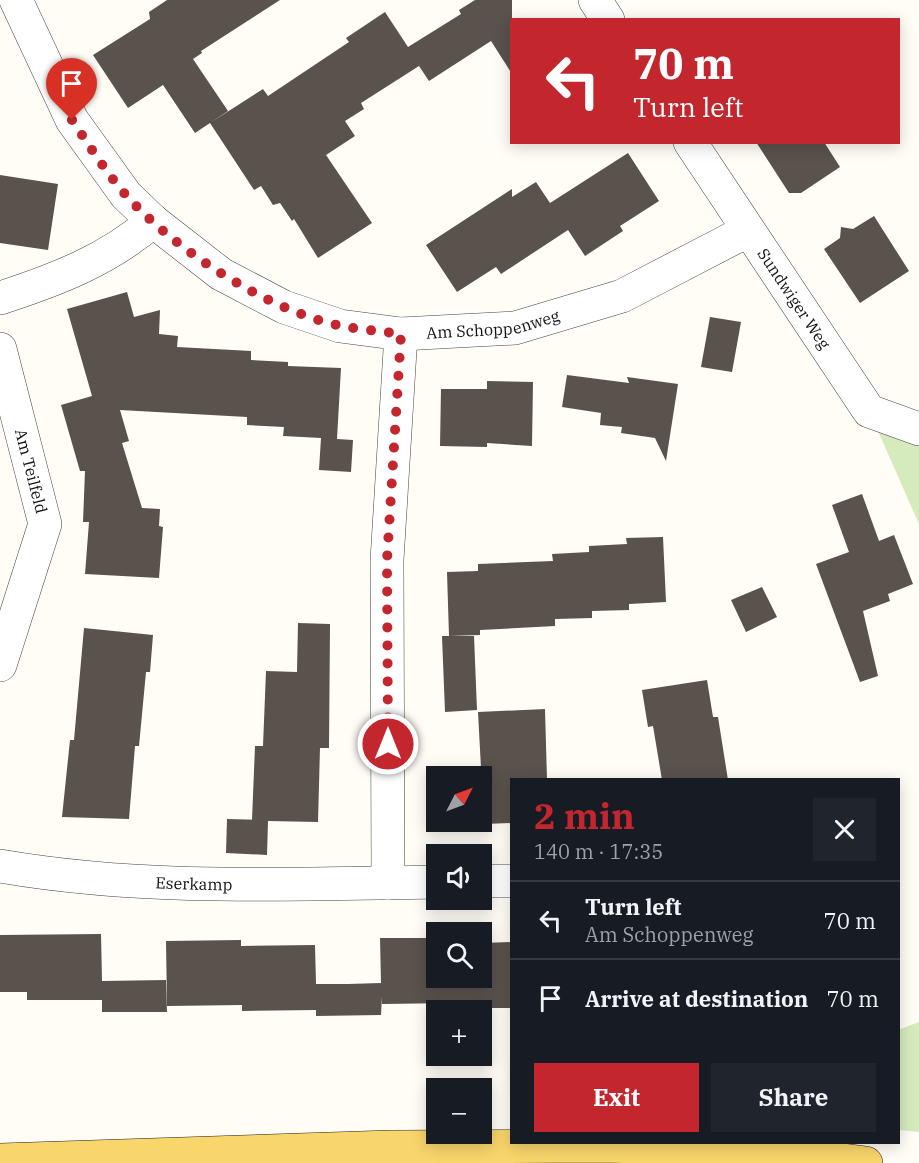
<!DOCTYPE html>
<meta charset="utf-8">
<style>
:root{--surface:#171b24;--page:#20242c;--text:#f1f3f6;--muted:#9ea1a6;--line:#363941;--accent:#c4262e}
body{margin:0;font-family:"IBM Plex Serif",serif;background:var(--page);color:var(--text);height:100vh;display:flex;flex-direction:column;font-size:22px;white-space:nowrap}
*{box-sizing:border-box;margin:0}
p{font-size:20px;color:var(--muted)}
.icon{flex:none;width:33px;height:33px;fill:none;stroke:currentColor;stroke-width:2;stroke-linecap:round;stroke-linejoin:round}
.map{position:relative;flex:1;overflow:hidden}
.side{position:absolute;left:510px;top:778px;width:390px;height:366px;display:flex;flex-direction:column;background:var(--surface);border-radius:0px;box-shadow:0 3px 15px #0003}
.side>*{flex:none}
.banner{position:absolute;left:510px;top:18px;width:390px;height:126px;border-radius:0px;box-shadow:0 3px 15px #0003;background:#c4262e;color:#fff;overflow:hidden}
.needle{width:39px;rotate:48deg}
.buttons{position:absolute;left:426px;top:766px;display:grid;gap:12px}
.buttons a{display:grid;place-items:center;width:66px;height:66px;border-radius:0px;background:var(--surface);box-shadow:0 3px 15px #0003;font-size:30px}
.pin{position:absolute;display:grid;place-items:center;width:51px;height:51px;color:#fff;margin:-62px -26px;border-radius:50% 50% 50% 0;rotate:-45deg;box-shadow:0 0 6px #0007}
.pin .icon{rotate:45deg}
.me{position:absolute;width:66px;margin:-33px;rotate:0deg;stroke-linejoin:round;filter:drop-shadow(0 0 4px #0008)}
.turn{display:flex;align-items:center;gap:21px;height:126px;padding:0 24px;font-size:27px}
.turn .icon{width:78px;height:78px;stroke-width:2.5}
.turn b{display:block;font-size:42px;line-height:51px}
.round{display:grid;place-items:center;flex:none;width:63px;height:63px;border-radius:0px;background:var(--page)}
.overview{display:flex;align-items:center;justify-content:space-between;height:102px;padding:0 24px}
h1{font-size:36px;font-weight:700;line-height:45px;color:var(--accent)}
.cta{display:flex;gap:12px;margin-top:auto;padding:12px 24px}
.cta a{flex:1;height:69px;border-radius:0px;background:var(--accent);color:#fff;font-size:24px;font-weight:700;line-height:69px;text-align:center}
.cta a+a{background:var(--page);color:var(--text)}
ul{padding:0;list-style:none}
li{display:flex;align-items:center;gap:18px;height:78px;padding:0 24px;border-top:2px solid var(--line)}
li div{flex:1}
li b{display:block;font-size:22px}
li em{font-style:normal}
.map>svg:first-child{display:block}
</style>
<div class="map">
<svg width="919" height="1163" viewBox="0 0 919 1163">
<rect width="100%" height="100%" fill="#fffdf5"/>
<!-- green -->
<path fill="#d5ebbd" d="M 878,431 L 919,441 L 919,524 Z
M 919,1022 L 919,1132 L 899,1130 L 898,1030 Z"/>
<!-- building -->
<path fill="#5a524d" d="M 167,0 L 280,0 L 201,51 L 202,53 L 193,59 L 228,111 L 195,133 L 163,85 L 128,108 L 93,55 L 150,19 L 149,12 Z
M 475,0 L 512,0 L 512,74 L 491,41 L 429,81 L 419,66 L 361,103 L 364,109 L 345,121 L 355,136 L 326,155 L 372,223 L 318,258 L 294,219 L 292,221 L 280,203 L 273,205 L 261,186 L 254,190 L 210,123 L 263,89 L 268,96 L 349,42 L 346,38 L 385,12 L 408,47 L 461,14 L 459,10 Z
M 756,142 L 824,142 L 840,167 L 801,193 L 789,193 Z
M 628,153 L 659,201 L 620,226 L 623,231 L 585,256 L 568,230 L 501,274 L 496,267 L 457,292 L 426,245 L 512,189 L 512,197 L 536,182 L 550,203 Z
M 0,175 L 58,184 L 48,250 L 0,243 Z
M 874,216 L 909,271 L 860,303 L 824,249 L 840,238 L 841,227 L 853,229 Z
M 127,292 L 134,317 L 160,310 L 159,334 L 178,336 L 177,347 L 251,351 L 251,360 L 288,362 L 288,366 L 341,368 L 337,439 L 353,440 L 351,472 L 319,470 L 321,438 L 283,436 L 284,427 L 247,425 L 247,417 L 120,410 L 129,441 L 122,443 L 142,508 L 160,509 L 159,526 L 163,527 L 159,578 L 85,574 L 89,522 L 83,522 L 85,471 L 80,471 L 61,405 L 92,396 L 67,309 Z
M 710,317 L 741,322 L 732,372 L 701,367 Z
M 567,375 L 629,383 L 627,377 L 678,384 L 666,461 L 655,438 L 621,433 L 622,427 L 600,425 L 601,413 L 562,407 Z
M 487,381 L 533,382 L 532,446 L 487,443 L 487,447 L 440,446 L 441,389 L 487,389 Z
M 862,494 L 879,541 L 894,535 L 913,584 L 888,594 L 890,601 L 863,611 L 878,676 L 860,682 L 816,564 L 849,552 L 832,505 Z
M 663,537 L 666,602 L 629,604 L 629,610 L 592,611 L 592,618 L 555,619 L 555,626 L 480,630 L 480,635 L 449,636 L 447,572 L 478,571 L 478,564 L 553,561 L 552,554 L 589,552 L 589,546 L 627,544 L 626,538 Z
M 762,587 L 777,617 L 746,632 L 731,600 Z
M 298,623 L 330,624 L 329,748 L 320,748 L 318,822 L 268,821 L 267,855 L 226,853 L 227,819 L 261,820 L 252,820 L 255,746 L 263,746 L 266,671 L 297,672 Z
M 84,628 L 153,635 L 150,672 L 146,672 L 139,746 L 135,746 L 129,819 L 62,817 L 70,740 L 74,740 Z
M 442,636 L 474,636 L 477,710 L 445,712 Z
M 707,680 L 713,717 L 718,717 L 728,780 L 662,780 L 653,726 L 648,727 L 642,690 Z
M 545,709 L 547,780 L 512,780 L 512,823 L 484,824 L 478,712 Z
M 101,934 L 102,981 L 166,980 L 167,1012 L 102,1012 L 102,989 L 102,1000 L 27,1000 L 27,992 L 0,992 L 0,935 Z
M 380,938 L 436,938 L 436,978 L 482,978 L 482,943 L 512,942 L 512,1008 L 456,1008 L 456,1003 L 382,1004 L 382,996 L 381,1015 L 316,1016 L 316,1010 L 242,1011 L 242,1005 L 167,1006 L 166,941 L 241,940 L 241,946 L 315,945 L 316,984 L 348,984 L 381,983 Z"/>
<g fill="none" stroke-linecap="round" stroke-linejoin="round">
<defs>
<g id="minor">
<path id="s1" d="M 16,0 L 72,120 L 126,195 L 153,221 L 221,274 L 284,307 L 340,326 L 401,334 L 515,328 L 622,296 L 747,231"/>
<path d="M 595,0 L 608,20"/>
<path id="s2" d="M 690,142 L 869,411 L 919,429"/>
<path d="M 0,298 C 56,280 108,260 153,221"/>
<path id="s3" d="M 0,349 L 45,524 L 0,665"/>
<path id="s4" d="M 0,866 C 144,891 291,884 436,882"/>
<path d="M 482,881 L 512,881"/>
<path d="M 388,883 L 387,560 L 401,334"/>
</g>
<path id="major" d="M 0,1160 L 390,1147 L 603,1146 L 768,1150 L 866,1163"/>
</defs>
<!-- minor casing -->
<use href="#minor" stroke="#444" stroke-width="34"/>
<!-- major casing -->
<use href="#major" stroke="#222" stroke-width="34"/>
<!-- minor -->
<use href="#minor" stroke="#fff" stroke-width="33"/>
<!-- major -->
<use href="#major" stroke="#f9d66b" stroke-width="33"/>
</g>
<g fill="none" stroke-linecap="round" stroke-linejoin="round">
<!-- route -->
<path stroke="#c4262e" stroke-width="10" stroke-dasharray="0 18" d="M 72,120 C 89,145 105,171 125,194 C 173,249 270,312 342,326 C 361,330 381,331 401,334 L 387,560 L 388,744"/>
</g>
<g text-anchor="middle" stroke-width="6" stroke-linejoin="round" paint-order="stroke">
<!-- street labels -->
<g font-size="16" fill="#111" stroke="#fff">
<text dy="6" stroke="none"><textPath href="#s2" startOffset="188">Sundwiger Weg</textPath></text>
<text dy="6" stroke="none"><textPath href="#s1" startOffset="633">Am Schoppenweg</textPath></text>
<text dy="6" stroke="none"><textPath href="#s3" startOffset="126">Am Teilfeld</textPath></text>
<text dy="6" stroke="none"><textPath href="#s4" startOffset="195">Eserkamp</textPath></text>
</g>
</g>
</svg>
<div class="buttons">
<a><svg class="needle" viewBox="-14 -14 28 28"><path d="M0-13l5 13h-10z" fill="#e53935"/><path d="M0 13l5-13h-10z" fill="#9ea1a6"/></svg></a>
<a><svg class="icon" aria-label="sound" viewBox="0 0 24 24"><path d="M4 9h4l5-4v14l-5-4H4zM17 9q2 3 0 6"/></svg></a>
<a><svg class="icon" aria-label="search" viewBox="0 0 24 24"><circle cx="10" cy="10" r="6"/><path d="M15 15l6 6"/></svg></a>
<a>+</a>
<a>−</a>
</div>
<div class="pin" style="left:72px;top:120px;background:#d93025"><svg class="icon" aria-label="arrive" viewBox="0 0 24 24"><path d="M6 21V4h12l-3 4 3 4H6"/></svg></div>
<svg class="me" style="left:388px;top:744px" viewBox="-20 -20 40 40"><circle r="17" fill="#c4262e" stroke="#fff" stroke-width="3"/><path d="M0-11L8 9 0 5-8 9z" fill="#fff"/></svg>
<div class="banner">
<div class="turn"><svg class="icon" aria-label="left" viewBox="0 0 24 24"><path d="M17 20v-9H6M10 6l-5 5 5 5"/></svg><div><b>70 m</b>Turn left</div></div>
</div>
<section class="side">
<div class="overview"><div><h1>2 min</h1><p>140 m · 17:35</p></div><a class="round"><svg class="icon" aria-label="close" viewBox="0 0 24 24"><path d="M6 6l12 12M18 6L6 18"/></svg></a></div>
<ul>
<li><svg class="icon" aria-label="left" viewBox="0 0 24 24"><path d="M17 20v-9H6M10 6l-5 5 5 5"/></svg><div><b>Turn left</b><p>Am Schoppenweg</p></div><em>70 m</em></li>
<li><svg class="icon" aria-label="arrive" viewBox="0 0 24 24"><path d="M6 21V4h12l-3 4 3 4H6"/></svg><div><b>Arrive at destination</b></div><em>70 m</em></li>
</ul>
<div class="cta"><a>Exit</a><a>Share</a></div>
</section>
</div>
